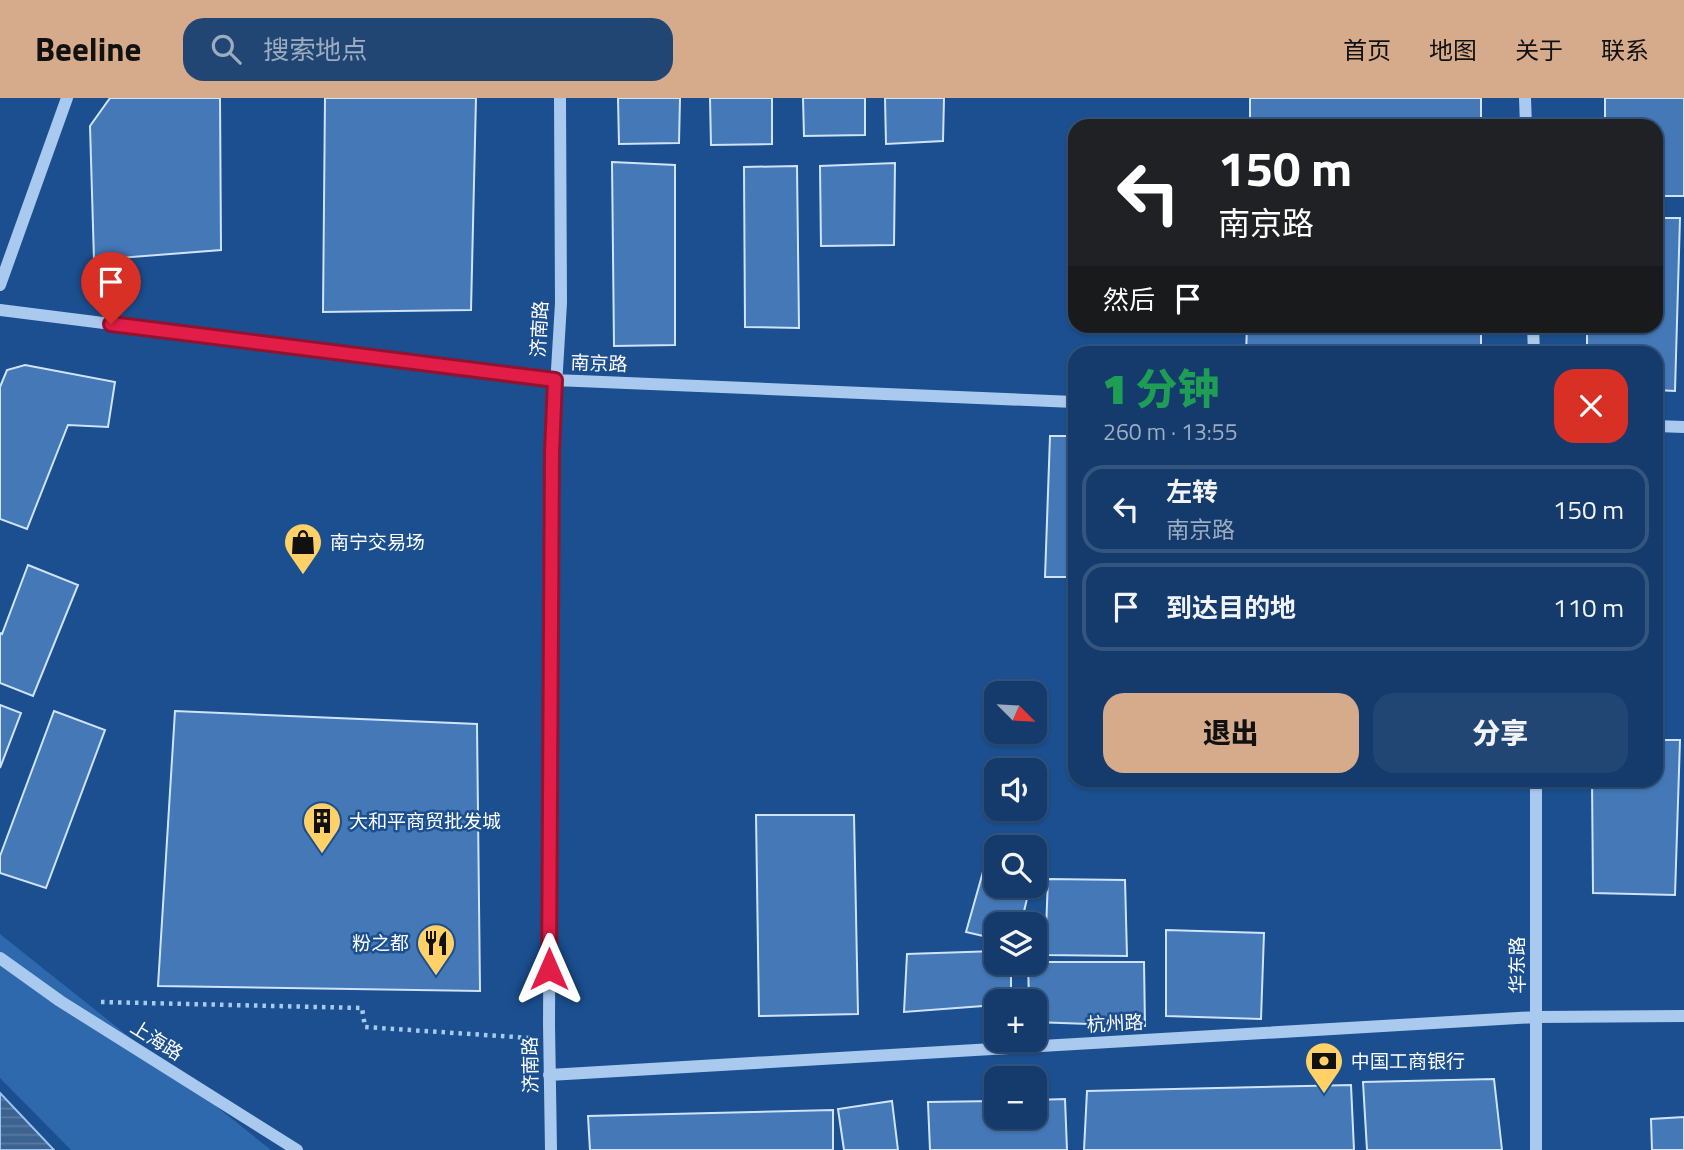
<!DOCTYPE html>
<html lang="zh">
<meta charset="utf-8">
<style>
:root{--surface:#143b6b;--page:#214673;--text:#f1f3f6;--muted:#9dadc1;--line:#33557e;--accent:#d6ab8b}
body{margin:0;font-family:"Titillium Web","Noto Sans SC",sans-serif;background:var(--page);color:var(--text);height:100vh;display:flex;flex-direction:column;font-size:26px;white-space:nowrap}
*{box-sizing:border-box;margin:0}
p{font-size:23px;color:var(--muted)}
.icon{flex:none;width:38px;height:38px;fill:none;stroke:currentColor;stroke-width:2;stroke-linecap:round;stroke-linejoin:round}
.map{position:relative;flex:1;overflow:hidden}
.side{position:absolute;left:1068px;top:248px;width:595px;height:441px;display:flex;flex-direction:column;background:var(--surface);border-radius:21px;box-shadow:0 2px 5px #0004,0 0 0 2px var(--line)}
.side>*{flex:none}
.banner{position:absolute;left:1068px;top:21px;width:595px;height:214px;border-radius:21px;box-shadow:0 2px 5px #0004,0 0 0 2px var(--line);background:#202124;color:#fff;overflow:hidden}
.needle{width:46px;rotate:114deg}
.buttons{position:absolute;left:984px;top:583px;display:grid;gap:14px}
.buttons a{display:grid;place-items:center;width:63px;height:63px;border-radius:14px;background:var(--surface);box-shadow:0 2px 5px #0004,0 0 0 2px var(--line);font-size:35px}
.pin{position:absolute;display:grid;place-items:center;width:60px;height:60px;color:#fff;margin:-72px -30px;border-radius:50% 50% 50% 0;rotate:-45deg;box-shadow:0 0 7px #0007}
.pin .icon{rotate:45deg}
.me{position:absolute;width:77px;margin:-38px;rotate:0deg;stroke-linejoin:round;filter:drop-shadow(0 0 5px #0008)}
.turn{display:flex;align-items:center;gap:24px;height:147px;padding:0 35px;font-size:32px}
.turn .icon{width:91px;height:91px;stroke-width:2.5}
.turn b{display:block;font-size:49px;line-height:60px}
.then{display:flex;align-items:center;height:66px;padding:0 35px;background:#0003;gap:14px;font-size:26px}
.round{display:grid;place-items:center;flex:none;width:74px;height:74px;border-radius:21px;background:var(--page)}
.head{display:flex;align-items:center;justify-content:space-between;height:119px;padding:0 35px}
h1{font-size:42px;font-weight:800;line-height:52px;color:#1e9e55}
.action{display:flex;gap:14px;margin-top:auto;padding:14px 35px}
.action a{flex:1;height:80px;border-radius:21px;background:var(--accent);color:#111;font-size:28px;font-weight:800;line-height:80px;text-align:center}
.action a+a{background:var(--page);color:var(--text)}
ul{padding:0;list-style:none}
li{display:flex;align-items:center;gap:21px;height:88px;margin:0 14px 10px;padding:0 21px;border:4px solid var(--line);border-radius:21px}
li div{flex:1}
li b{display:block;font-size:26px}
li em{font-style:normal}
header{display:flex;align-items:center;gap:42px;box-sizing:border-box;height:98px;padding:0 35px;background:var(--accent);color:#111}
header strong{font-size:33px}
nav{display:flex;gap:38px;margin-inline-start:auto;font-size:24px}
.search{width:490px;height:63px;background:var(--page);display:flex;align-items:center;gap:18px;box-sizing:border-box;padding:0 24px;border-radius:21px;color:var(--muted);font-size:26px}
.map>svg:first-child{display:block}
</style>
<header>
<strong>Beeline</strong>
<div class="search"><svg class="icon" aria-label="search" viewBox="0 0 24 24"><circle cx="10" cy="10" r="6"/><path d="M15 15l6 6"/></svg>搜索地点</div>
<nav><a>首页</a><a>地图</a><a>关于</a><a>联系</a></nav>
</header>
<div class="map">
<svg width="1684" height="1052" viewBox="0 0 1684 1052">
<defs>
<pattern id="water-rules" width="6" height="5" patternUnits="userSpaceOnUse" patternTransform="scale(1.75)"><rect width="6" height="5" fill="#3c6290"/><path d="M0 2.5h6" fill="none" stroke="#597aa1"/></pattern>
</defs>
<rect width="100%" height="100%" fill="#1b4f8f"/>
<!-- green -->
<path fill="#2e69ad" d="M 0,836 L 271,1052 L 71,1052 L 0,980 Z"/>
<!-- water -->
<path fill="url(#water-rules)" stroke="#9cc4f0" stroke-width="2" d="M 0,995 L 54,1052 L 0,1052 Z"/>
<!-- building -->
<path fill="#4478b7" stroke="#cfe3fa" stroke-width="2" d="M 110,0 L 220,0 L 221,152 L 94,162 L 90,28 Z
M 325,0 L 476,0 L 471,212 L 323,214 Z
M 618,0 L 680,0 L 679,45 L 619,46 Z
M 710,0 L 772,0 L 772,46 L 711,47 Z
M 803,0 L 865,0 L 865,37 L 804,38 Z
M 885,0 L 944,0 L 943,43 L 886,46 Z
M 1250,0 L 1481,0 L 1481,28 L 1250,28 Z
M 1605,0 L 1684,0 L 1684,98 L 1656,98 L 1656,28 L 1605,28 Z
M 612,64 L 675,67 L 675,247 L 614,248 Z
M 895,65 L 894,147 L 821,148 L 820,68 Z
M 797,68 L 799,230 L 745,229 L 744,69 Z
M 1656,120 L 1680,120 L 1675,293 L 1656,292 L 1656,256 L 1587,256 L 1587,228 L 1656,228 Z
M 1247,228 L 1481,228 L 1481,256 L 1246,256 Z
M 25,267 L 115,284 L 108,329 L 68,327 L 27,431 L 0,421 L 0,289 L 7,272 Z
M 1050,338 L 1074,338 L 1074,479 L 1045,479 Z
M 28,467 L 78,487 L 33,598 L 0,585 L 0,535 L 2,536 Z
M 0,607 L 21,615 L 0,670 Z
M 54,613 L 105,632 L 46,790 L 0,775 L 0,758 Z
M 175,613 L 477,626 L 480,893 L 158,888 Z
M 1656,642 L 1680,642 L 1675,797 L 1593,795 L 1592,682 L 1656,682 Z
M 756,717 L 854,717 L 858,916 L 759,918 Z
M 990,749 L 996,751 L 996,788 L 1030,788 L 1021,826 L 996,826 L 996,841 L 966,834 Z
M 1048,781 L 1125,782 L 1127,858 L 1045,857 Z
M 1166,832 L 1264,835 L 1261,921 L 1166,918 Z
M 996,853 L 996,864 L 1011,864 L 1011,903 L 996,903 L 996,907 L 904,914 L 907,856 Z
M 1028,864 L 1144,864 L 1145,928 L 1034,924 L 1034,903 L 1029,903 Z
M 1494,981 L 1502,1052 L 1367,1052 L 1363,984 Z
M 1351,987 L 1354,1052 L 1084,1052 L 1087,993 Z
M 1065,1001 L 1067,1052 L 930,1052 L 928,1004 L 996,1003 L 996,1018 L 1034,1018 L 1034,1002 Z
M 892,1003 L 898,1052 L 844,1052 L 838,1011 Z
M 833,1012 L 833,1052 L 590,1052 L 588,1018 Z
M 1684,1019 L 1684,1052 L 1652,1052 L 1651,1021 Z"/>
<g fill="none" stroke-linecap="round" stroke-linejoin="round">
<!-- path -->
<path stroke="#a9c9ee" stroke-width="4.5" stroke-dasharray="3.5 5" stroke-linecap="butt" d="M 101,904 L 362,910 L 365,929 L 530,940"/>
<!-- minor -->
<path stroke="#a9c9ee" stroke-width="12" d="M 1525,0 L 1526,28
M 0,187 L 67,0
M 0,212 L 555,282 L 1074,304
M 1533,228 L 1534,256
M 1656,328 L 1684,329
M 1536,682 L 1536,1052
M 0,860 L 60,903 L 297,1052
M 549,977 L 1536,919 L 1684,918
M 551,1052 L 549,926 L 552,355 L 561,205 L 560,0"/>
</g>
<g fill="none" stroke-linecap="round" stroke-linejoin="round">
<defs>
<path id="route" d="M 111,226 L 555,282 L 552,355 L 549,871"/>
</defs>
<!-- route casing -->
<use href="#route" stroke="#92132f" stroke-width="18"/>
<!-- route -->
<use href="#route" stroke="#e11d48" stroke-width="12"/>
</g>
<!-- icons -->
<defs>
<symbol id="shop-pin" viewBox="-11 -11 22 30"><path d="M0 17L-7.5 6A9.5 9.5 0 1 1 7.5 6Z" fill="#ffd166" stroke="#1b4f8f"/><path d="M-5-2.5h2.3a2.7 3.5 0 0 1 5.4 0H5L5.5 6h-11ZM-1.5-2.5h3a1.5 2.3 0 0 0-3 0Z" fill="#111"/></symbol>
<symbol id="building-pin" viewBox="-11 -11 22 30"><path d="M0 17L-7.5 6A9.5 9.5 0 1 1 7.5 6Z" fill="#ffd166" stroke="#1b4f8f"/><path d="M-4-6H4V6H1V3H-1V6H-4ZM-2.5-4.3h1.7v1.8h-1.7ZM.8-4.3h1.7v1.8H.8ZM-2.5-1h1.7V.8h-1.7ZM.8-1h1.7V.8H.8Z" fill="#111"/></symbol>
<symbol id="restaurant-pin" viewBox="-11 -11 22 30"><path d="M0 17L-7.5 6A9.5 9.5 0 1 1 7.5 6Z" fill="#ffd166" stroke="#1b4f8f"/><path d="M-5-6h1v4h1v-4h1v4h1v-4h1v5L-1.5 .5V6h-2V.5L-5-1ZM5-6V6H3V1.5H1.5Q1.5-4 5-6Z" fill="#111"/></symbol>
<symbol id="bank-pin" viewBox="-11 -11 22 30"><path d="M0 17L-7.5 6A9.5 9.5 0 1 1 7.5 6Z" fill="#ffd166" stroke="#1b4f8f"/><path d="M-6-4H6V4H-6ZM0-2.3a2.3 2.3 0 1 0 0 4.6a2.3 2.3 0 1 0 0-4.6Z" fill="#111"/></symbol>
</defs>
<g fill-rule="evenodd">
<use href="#shop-pin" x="281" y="422" width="44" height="60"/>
<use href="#building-pin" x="300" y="701" width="44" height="60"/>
<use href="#restaurant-pin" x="414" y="823" width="44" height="60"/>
<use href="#bank-pin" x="1302" y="941" width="44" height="60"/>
</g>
<g text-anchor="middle" stroke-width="5" stroke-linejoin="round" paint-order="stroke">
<!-- street labels -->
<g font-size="19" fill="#fff" stroke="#1b4f8f">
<text transform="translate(539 231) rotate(-87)" y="7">济南路</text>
<text transform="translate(599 265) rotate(2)" y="7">南京路</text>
<text transform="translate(1517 867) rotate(-90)" y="7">华东路</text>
<text transform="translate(1115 925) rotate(-3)" y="7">杭州路</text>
<text transform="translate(157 942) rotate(32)" y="7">上海路</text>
<text transform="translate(530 967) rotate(-91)" y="7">济南路</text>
</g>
<!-- poi labels -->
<g font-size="19" fill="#fff" stroke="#1b4f8f" text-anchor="start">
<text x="330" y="451">南宁交易场</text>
<text x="349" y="730">大和平商贸批发城</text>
<text x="409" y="852" text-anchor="end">粉之都</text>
<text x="1351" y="970">中国工商银行</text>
</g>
</g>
</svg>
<div class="buttons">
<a><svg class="needle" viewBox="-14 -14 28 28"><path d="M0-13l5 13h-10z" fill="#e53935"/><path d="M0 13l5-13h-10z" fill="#9dadc1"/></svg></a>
<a><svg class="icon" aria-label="sound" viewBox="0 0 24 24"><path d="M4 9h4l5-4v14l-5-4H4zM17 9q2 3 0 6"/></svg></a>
<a><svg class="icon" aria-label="search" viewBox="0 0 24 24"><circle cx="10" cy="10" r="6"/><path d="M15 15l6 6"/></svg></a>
<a><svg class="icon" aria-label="layers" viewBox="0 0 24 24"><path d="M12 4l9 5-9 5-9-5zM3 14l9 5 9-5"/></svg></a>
<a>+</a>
<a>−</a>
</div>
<div class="pin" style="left:111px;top:226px;background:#d93025"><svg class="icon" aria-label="arrive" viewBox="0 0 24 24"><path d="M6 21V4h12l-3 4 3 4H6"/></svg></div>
<svg class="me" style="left:549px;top:871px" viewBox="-20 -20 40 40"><path d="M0-17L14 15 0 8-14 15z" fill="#e11d48" stroke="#fff" stroke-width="4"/></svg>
<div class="banner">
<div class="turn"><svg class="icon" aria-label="left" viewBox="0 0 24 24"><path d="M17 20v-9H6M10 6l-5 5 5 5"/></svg><div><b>150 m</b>南京路</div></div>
<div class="then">然后<svg class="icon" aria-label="arrive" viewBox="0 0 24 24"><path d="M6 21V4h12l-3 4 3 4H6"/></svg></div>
</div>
<section class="side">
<div class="head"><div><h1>1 分钟</h1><p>260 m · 13:55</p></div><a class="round" style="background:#d93025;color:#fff"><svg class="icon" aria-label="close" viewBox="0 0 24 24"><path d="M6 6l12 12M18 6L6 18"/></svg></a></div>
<ul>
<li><svg class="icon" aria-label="left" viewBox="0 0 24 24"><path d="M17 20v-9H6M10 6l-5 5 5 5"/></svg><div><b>左转</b><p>南京路</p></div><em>150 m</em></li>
<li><svg class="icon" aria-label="arrive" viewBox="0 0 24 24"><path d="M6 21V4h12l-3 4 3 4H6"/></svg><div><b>到达目的地</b></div><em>110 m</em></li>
</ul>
<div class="action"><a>退出</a><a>分享</a></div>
</section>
</div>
